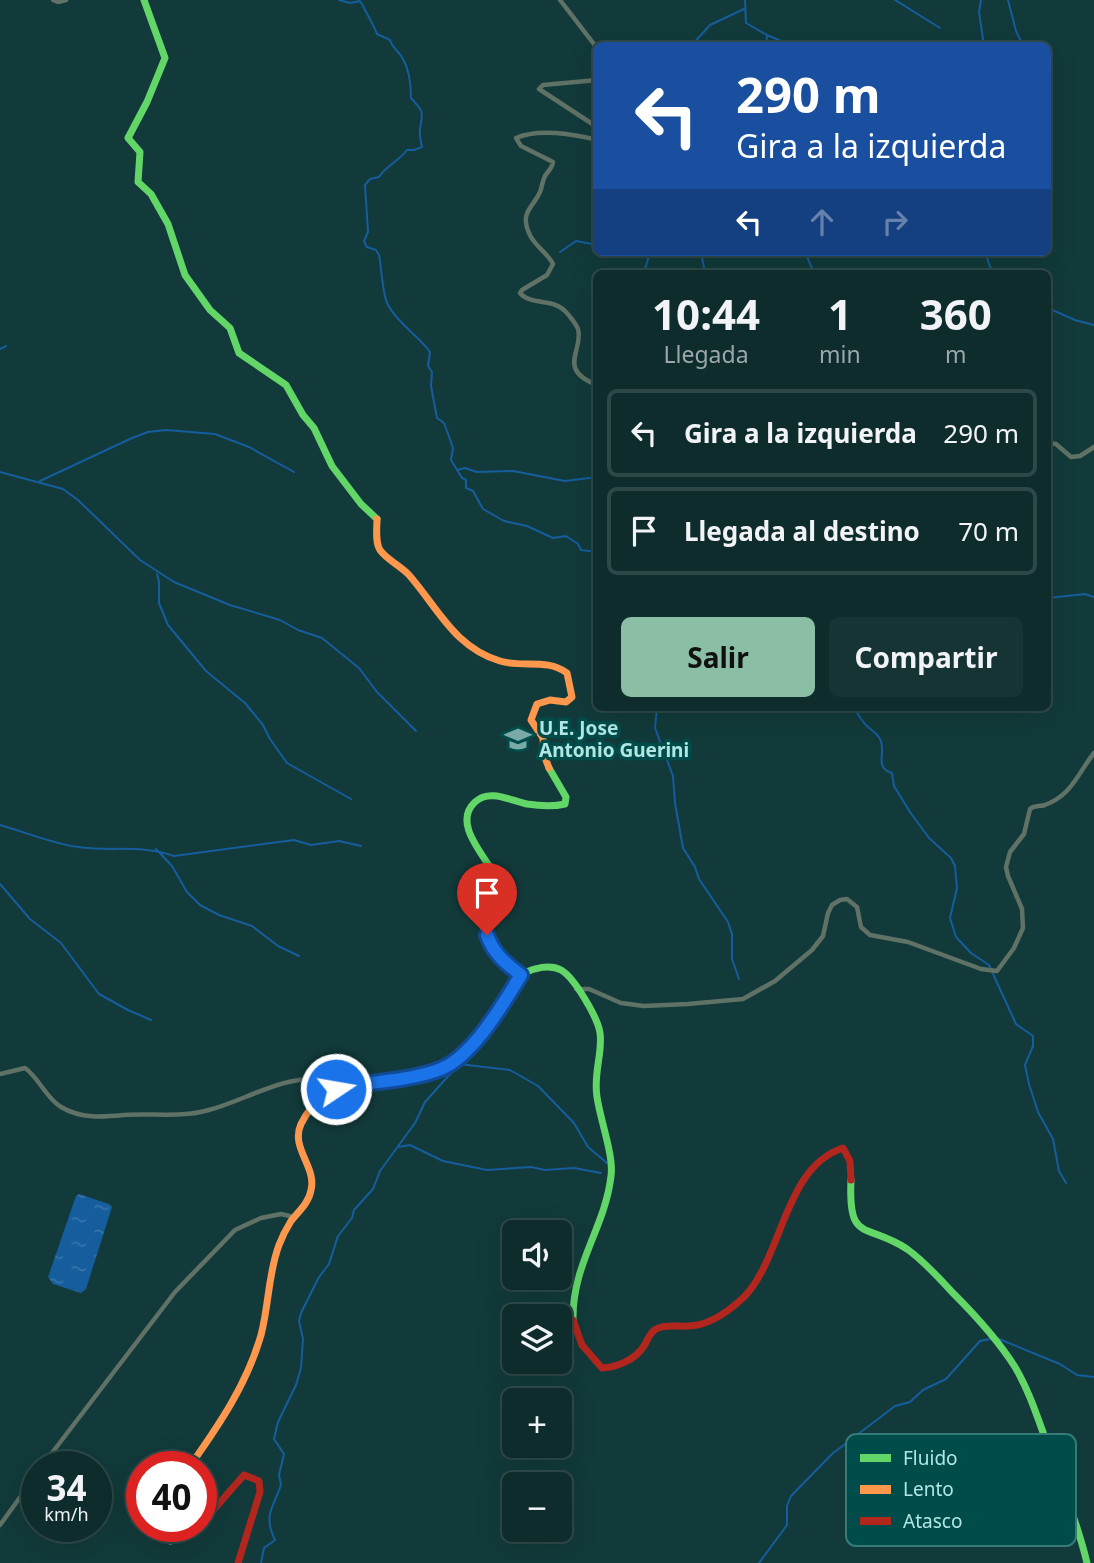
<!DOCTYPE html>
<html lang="es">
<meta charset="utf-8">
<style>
:root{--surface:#0e2c2c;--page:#173434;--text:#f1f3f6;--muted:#9ba7a9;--line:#2e4848;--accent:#8abfa5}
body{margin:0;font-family:"Noto Sans",sans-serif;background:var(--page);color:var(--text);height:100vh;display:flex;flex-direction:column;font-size:26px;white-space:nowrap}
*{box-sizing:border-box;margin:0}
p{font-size:23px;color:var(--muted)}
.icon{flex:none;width:38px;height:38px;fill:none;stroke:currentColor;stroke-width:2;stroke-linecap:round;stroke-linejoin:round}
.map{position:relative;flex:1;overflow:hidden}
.side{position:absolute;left:593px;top:270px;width:458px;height:441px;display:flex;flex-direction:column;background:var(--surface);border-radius:10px;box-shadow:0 7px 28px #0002,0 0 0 2px var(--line)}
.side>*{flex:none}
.banner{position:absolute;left:593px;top:42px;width:458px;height:214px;border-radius:10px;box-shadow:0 7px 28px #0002,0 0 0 2px var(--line);background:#1a4fa0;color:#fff;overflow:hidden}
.tools{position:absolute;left:502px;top:1220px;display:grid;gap:14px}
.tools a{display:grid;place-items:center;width:70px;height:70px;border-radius:10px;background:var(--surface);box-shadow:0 7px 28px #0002,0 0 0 2px var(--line);font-size:35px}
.speed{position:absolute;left:21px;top:1451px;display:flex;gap:14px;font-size:35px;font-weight:700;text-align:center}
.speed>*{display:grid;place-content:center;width:91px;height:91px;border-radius:50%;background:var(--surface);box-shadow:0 7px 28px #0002,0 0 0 2px var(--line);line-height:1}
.speed small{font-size:18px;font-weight:400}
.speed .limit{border:10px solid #d22;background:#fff;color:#111}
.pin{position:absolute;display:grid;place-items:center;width:60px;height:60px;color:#fff;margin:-72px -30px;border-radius:50% 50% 50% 0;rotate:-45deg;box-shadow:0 0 7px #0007}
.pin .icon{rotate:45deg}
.me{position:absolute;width:77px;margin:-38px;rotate:78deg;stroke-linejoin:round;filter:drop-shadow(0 0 5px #0008)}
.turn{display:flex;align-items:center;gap:24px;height:147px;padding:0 28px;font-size:32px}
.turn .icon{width:91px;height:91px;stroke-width:2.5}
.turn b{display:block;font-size:49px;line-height:60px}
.lanes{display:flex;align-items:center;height:66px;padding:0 28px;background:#0003;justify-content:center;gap:35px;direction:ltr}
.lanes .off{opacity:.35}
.eta{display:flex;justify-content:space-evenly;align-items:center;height:119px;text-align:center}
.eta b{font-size:42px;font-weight:700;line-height:49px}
.cta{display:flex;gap:14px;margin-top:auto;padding:14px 28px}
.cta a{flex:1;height:80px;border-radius:10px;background:var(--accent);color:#111;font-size:28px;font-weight:700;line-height:80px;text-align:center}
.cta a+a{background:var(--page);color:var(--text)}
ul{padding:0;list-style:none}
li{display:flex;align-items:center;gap:21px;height:88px;margin:0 14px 10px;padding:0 14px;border:4px solid var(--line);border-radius:10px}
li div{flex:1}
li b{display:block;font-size:26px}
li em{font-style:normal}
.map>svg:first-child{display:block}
</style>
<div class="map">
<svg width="1094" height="1563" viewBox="0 0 1094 1563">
<defs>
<pattern id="water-ripples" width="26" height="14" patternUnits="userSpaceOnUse" patternTransform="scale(1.75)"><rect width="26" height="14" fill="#165d9d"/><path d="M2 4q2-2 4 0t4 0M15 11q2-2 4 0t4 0" fill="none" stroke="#3674aa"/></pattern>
</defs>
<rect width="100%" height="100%" fill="#123a3a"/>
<!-- water -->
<path fill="url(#water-ripples)" d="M 79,1194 L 109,1204 L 112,1207 L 86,1289 L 81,1293 L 53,1284 L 48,1277 L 76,1196 Z"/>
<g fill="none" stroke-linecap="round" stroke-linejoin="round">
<!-- stream -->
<path stroke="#165d9d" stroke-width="2" d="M 339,0 L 350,3 L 360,1 C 362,4 376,30 377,34 L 390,40 C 392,48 399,51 403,59 C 410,71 411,84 411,98 C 424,112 423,111 420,129 C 419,135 421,141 422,147 L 414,150 L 407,150 C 399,161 387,165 379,177 L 370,179 L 365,185 L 368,232 L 364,241 L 367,247 L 376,250 L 379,255 C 382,269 382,294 388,305 C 398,324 418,335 430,352 L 428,366 L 432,372 L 431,386 L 437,418 L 444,423 L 451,442 L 453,448 L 451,460 L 462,478 L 466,480 L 466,488 L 473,491 L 483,509 L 504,521 L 527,526 L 553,538 L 566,536 L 578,544 L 581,550 L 597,552
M 745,0 L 746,23 L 767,35 L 793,46
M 895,0 L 940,28
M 981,0 L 979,12 L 984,46
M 1008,0 L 1016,31 L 1023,46
M 691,46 L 710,25 L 744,9
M 766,46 L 767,36
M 560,252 L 576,241 L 597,245
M 701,252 L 705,273
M 805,252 L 814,273
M 985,252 L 990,267 L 997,273
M 644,273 L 650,252
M 1048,308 L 1075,320 L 1094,325
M 0,349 L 6,346
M 457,470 L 465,468 L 477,472 L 513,471 L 565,481 L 597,477
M 0,472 L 63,489 L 78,500 L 140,560 L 174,582 L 230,605 L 280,620 L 298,630 L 322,638 L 359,668 L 377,692 L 416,731
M 40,481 L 132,438 L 148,432 L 166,430 L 215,434 L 249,447 L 294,472
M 157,574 L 159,582 L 159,603 L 168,625 L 206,671 L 245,703 L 263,725 L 270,739 L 287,763 L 351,799
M 1048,598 L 1085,594 L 1094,597
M 657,707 L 655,728 L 673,776 L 675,803 L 683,848 L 695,867 L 699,879 L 728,922 L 732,934 L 732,959 L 739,979
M 853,707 C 858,713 861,721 867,726 C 871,730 877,733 880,739 C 887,752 873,767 892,773 L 894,786 L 910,812 L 929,838 L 951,858 L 955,866 L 957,888 L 950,918 L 956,937 L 971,953 L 989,965 L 1016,1024 L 1033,1036 L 1033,1046 L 1025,1065 L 1029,1084 L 1038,1112 L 1053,1139 L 1059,1171 L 1066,1183
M 0,825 C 25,832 53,844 78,847 C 113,852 140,844 174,856 L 294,840 L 311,845 L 339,841 L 361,846
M 156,849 L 172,866 L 187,892 L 200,905 L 219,915 L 252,926 L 278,946 L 299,956
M 0,884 L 30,919 L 61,943 L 99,994 L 128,1010 L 151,1020
M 488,1031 L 507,1003 L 522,988
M 459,1064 L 510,1070 L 538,1086 L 574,1123 L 588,1147 L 607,1163
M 398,1147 L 410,1145 L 443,1161 L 487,1170 L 531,1167 L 545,1170 L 574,1168 L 601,1173
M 999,1339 L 1060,1364 L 1077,1375 L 1094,1377
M 261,1563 L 264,1548 L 275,1540 C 263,1515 273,1508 281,1485 L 279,1475 L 284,1454 L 274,1439 L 278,1422 L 296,1385 L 301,1368 L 303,1339 L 299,1321 L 301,1313 L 319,1277 L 329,1264 L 338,1236 L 352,1218 L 354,1210 L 373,1189 L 380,1171 L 415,1123 L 425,1102 L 468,1054
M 759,1563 L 787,1525 L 787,1506 L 791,1496 L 832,1454 L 895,1406 L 910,1402 L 923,1390 L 946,1379 L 980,1341 L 990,1339"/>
<!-- street -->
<path stroke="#607166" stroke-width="4.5" d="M 53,0 L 58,2 L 66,0
M 560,0 L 597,48
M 597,80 L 543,85 L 539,89 L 597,127
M 597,140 C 574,134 538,128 516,138 L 521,146 L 553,162 C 552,169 548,171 545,176 C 542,182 542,187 540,192 C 532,209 520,212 529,233 C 534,246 547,252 553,264 L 547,275 L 522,290 L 520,293 C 531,306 553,298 565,311 C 569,315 576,324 578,329 C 584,350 556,369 597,385
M 1048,443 L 1056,444 L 1071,457 L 1080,456 L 1094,447
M 576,989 L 589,989 L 621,1003 L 644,1006 L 688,1004 L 743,999 L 775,981 L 812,950 L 823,936 L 828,913 L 832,905 L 840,900 L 847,899 L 857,907 L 861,927 L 870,935 L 908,942 L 981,969 L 997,971 L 1014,948 L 1023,928 L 1022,909 L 1008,876 L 1006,867 L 1010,852 L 1024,834 L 1030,809 C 1035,805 1039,807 1045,805 C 1072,795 1078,773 1094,753
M 0,1074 L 25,1068 C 40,1079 45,1097 61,1107 C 81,1119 103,1117 124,1115 C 152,1113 181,1118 209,1110 C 250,1099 288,1071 332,1081 L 336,1089
M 42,1466 L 175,1292 L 235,1230 L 261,1218 L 281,1214 L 294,1217
M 0,1525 L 37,1474"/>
<!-- fast -->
<path stroke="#63d668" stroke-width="7" d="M 144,0 L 165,58 L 147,102 L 128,138 L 140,152 L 138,182 L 151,194 L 168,224 L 185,275 L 210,310 L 230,328 L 239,353 L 286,385 L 303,415 L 314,428 L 332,466 L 361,504 L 377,519
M 521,975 C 502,960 470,931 490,905 C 493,901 499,897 503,894 C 500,868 447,828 475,802 C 490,788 511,801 527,804 C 540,806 552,807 565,804 L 566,797 L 549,768
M 371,1082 C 433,1074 456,1072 493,1017 C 503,1003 511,985 524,973 C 534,968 550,964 561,970 C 574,977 598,1018 600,1033 C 603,1053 593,1073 597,1097 C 600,1119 614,1156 611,1176 C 605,1228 572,1264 573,1320
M 851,1180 C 848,1244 866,1222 907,1249 C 924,1261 939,1278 953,1293 C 976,1316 998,1340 1015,1367 C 1031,1394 1039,1423 1050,1451 C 1063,1488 1078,1524 1087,1563
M 159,1526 L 161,1534 L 170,1541 L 182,1538 L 199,1526"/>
<!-- slow -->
<path stroke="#ff974d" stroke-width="7" d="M 377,519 C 377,528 375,542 380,550 C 387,560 401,566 409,575 C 438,608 454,647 500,661 C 523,668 547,658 567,673 L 572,697 L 566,702 L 550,700 L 537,704 L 531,720 L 543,738 L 544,755 L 549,768
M 190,1466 C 219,1425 247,1384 261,1335 C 269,1305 268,1274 279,1245 C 282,1237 286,1229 291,1221 C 298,1212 309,1203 311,1190 C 317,1167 290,1148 301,1124 C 314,1096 342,1085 371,1082"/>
<!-- jam -->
<path stroke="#b3261e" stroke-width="7" d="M 573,1320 L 582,1345 L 602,1368 C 617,1367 635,1360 644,1346 C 648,1340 649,1333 656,1329 C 665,1324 677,1327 688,1326 C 709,1326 729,1311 744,1297 C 783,1257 784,1167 843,1148 L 850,1161 L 851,1180
M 201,1524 L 244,1475 L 259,1481 L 260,1492 L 238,1563"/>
</g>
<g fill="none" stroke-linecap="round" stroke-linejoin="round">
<defs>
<path id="route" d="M 336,1089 L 344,1086 C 374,1082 413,1080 441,1069 C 473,1056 503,1004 521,975 C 506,964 493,953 487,935"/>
</defs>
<!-- route casing -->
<use href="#route" stroke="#114b97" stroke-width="18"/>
<!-- route -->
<use href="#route" stroke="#1a73e8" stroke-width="12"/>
</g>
<!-- icons -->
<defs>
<symbol id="school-bare" viewBox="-9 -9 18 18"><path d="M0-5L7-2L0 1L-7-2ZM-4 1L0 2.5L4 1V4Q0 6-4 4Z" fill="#79aaa8" stroke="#004c4a" stroke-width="2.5" paint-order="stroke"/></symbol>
</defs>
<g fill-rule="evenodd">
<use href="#school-bare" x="499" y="720" width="38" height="38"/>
</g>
<g text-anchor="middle" stroke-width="7" stroke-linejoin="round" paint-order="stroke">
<!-- poi labels -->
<g font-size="19" font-weight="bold" fill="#b1e6e3" stroke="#004c4a" text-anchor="start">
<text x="539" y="735">U.E. Jose<tspan x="539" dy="22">Antonio Guerini</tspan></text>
</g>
</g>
<!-- legend -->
<rect x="846" y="1434" width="230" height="112" rx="10" fill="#004c4a" stroke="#357a78" stroke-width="2"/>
<rect x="860" y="1454" width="31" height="8" fill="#63d668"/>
<rect x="860" y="1485" width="31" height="9" fill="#ff974d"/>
<rect x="860" y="1517" width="31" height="8" fill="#b3261e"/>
<g font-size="19" fill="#b1e6e3">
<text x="903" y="1465">Fluido</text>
<text x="903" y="1496">Lento</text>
<text x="903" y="1528">Atasco</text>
</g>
</svg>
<div class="tools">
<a><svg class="icon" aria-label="sound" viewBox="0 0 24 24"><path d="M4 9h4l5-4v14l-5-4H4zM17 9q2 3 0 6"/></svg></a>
<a><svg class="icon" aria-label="layers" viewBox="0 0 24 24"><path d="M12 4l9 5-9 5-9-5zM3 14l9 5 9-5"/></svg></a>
<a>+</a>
<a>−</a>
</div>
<div class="speed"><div>34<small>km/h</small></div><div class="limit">40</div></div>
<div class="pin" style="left:487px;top:935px;background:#d93025"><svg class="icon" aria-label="arrive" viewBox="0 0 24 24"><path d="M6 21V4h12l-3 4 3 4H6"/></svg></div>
<svg class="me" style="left:336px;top:1089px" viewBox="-20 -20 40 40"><circle r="17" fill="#1a73e8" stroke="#fff" stroke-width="3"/><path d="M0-11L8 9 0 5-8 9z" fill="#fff"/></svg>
<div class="banner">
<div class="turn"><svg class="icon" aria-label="left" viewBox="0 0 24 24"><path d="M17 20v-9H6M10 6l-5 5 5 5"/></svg><div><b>290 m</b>Gira a la izquierda</div></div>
<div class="lanes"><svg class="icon" aria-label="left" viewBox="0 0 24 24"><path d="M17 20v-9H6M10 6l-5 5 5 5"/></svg><svg class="icon off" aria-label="ahead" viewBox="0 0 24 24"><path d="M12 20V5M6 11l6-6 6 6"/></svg><svg class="icon off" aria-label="right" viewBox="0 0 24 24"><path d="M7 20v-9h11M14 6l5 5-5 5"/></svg></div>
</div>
<section class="side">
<div class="eta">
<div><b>10:44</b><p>Llegada</p></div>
<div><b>1</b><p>min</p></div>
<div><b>360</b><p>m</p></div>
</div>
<ul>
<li><svg class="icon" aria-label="left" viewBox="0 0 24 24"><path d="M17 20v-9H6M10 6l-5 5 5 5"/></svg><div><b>Gira a la izquierda</b></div><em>290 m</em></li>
<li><svg class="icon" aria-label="arrive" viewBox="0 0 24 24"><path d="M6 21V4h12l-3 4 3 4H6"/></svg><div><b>Llegada al destino</b></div><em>70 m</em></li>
</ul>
<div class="cta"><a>Salir</a><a>Compartir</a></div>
</section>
</div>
